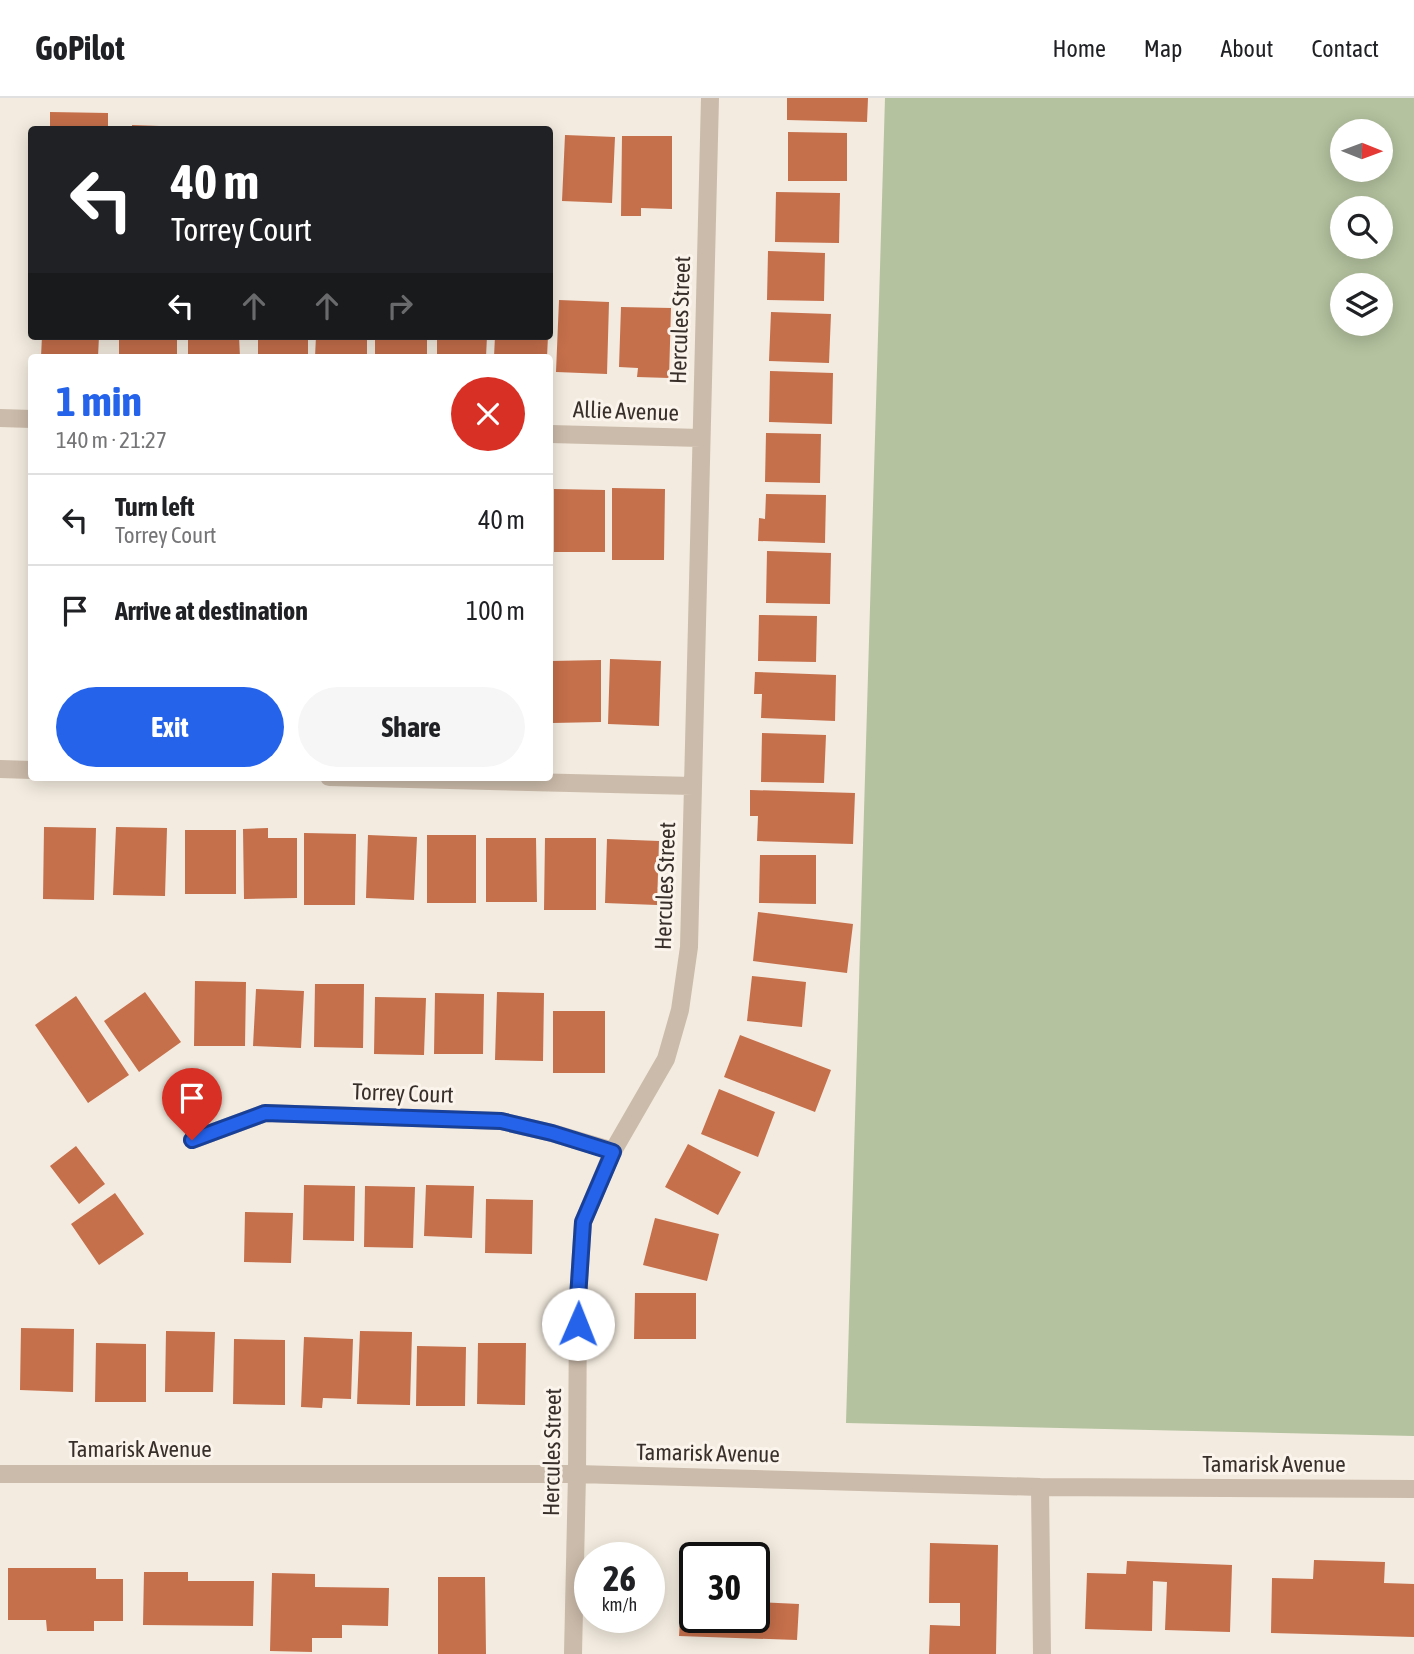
<!DOCTYPE html>
<meta charset="utf-8">
<style>
:root{--surface:#fff;--page:#f6f6f6;--text:#202124;--muted:#757577;--line:#e0e0e0;--accent:#2563eb}
body{margin:0;font-family:"Asap Condensed",sans-serif;background:var(--page);color:var(--text);height:100vh;display:flex;flex-direction:column;font-size:26px;white-space:nowrap}
*{box-sizing:border-box;margin:0}
p{font-size:23px;color:var(--muted)}
.icon{flex:none;width:38px;height:38px;fill:none;stroke:currentColor;stroke-width:2;stroke-linecap:round;stroke-linejoin:round}
.map{position:relative;flex:1;overflow:hidden}
.details{position:absolute;left:28px;top:256px;width:525px;height:427px;display:flex;flex-direction:column;background:var(--surface);border-radius:7px;box-shadow:0 4px 18px #0003}
.details>*{flex:none}
.banner{position:absolute;left:28px;top:28px;width:525px;height:214px;border-radius:7px;box-shadow:0 4px 18px #0003;background:#202124;color:#fff;overflow:hidden}
.needle{width:46px;rotate:91deg}
.controls{position:absolute;left:1330px;top:21px;display:grid;gap:14px}
.controls a{display:grid;place-items:center;width:63px;height:63px;border-radius:50%;background:var(--surface);box-shadow:0 4px 18px #0003;font-size:35px}
.speed{position:absolute;left:574px;top:1444px;display:flex;gap:14px;font-size:35px;font-weight:700;text-align:center}
.speed>*{display:grid;place-content:center;width:91px;height:91px;border-radius:50%;background:var(--surface);box-shadow:0 4px 18px #0003;line-height:1}
.speed small{font-size:18px;font-weight:400}
.speed .limit{border:4px solid #111;border-radius:10px;background:#fff;color:#111}
.pin{position:absolute;display:grid;place-items:center;width:60px;height:60px;color:#fff;margin:-72px -30px;border-radius:50% 50% 50% 0;rotate:-45deg;box-shadow:0 0 7px #0007}
.pin .icon{rotate:45deg}
.me{position:absolute;width:77px;margin:-38px;rotate:1deg;stroke-linejoin:round;filter:drop-shadow(0 0 5px #0008)}
.turn{display:flex;align-items:center;gap:24px;height:147px;padding:0 28px;font-size:32px}
.turn .icon{width:91px;height:91px;stroke-width:2.5}
.turn b{display:block;font-size:49px;line-height:60px}
.lanes{display:flex;align-items:center;height:66px;padding:0 28px;background:#0003;justify-content:center;gap:35px;direction:ltr}
.lanes .off{opacity:.35}
.round{display:grid;place-items:center;flex:none;width:74px;height:74px;border-radius:37px;background:var(--page)}
.head{display:flex;align-items:center;justify-content:space-between;height:119px;padding:0 28px}
h1{font-size:42px;font-weight:700;line-height:52px;color:var(--accent)}
.button{display:flex;gap:14px;margin-top:auto;padding:14px 28px}
.button a{flex:1;height:80px;border-radius:42px;background:var(--accent);color:#fff;font-size:28px;font-weight:700;line-height:80px;text-align:center}
.button a+a{background:var(--page);color:var(--text)}
ul{padding:0;list-style:none}
li{display:flex;align-items:center;gap:21px;height:91px;padding:0 28px;border-top:2px solid var(--line)}
li div{flex:1}
li b{display:block;font-size:26px}
li em{font-style:normal}
header{display:flex;align-items:center;gap:42px;box-sizing:border-box;height:98px;padding:0 35px;background:var(--surface);border-bottom:2px solid var(--line)}
header strong{font-size:33px}
nav{display:flex;gap:38px;margin-inline-start:auto;font-size:24px}
.map>svg:first-child{display:block}
</style>
<header>
<strong>GoPilot</strong>
<nav><a>Home</a><a>Map</a><a>About</a><a>Contact</a></nav>
</header>
<div class="map">
<svg width="1414" height="1556" viewBox="0 0 1414 1556">
<rect width="100%" height="100%" fill="#f3ebdf"/>
<!-- green -->
<path fill="#b4c29f" fill-rule="evenodd" d="M 885,0 L 1414,0 L 1414,1338 L 846,1325 ZM 1342,33 L 1381,33 L 1381,72 L 1342,72 ZM 1342,110 L 1381,110 L 1381,149 L 1342,149 ZM 1342,187 L 1381,187 L 1381,226 L 1342,226 Z"/>
<!-- building -->
<path fill="#c56f4b" d="M 787,0 L 868,0 L 867,24 L 787,22 Z
M 50,14 L 108,15 L 108,32 L 50,32 Z
M 132,27 L 187,29 L 187,32 L 132,32 Z
M 252,28 L 252,32 L 202,32 L 202,29 Z
M 788,34 L 847,35 L 847,83 L 788,83 Z
M 550,37 L 553,37 L 552,89 L 550,89 Z
M 565,37 L 615,39 L 612,105 L 562,103 Z
M 622,38 L 672,38 L 672,111 L 641,110 L 641,118 L 621,118 Z
M 776,94 L 840,95 L 839,145 L 775,144 Z
M 768,153 L 825,155 L 824,203 L 767,202 Z
M 559,202 L 609,204 L 607,276 L 556,274 Z
M 621,209 L 671,210 L 669,280 L 637,279 L 638,270 L 619,269 Z
M 771,214 L 831,216 L 829,265 L 769,263 Z
M 42,238 L 99,238 L 98,259 L 41,259 Z
M 119,238 L 177,238 L 177,259 L 119,259 Z
M 188,238 L 239,238 L 240,259 L 188,259 Z
M 258,238 L 308,238 L 308,259 L 258,259 Z
M 316,238 L 367,238 L 367,259 L 315,259 Z
M 375,238 L 427,238 L 427,259 L 375,259 Z
M 437,238 L 487,238 L 486,259 L 437,259 Z
M 495,238 L 548,238 L 547,259 L 494,259 Z
M 770,273 L 833,275 L 832,326 L 769,324 Z
M 766,335 L 821,336 L 820,385 L 765,384 Z
M 612,390 L 665,391 L 664,462 L 612,462 Z
M 554,391 L 605,392 L 605,454 L 554,454 Z
M 766,396 L 826,397 L 825,445 L 758,443 L 759,420 L 765,421 Z
M 767,453 L 831,455 L 830,506 L 766,505 Z
M 759,517 L 817,518 L 816,564 L 758,563 Z
M 610,561 L 661,563 L 659,628 L 608,626 Z
M 601,562 L 601,624 L 552,625 L 551,563 Z
M 755,574 L 836,577 L 835,623 L 761,620 L 762,596 L 754,596 Z
M 762,635 L 826,637 L 824,685 L 761,684 Z
M 750,692 L 855,695 L 853,746 L 757,743 L 758,718 L 750,718 Z
M 44,729 L 96,730 L 94,802 L 43,801 Z
M 116,729 L 167,730 L 165,798 L 113,797 Z
M 268,730 L 268,740 L 297,740 L 297,800 L 244,801 L 243,731 Z
M 185,732 L 236,732 L 236,796 L 185,796 Z
M 304,735 L 356,736 L 355,807 L 304,807 Z
M 368,737 L 417,739 L 414,802 L 366,800 Z
M 427,737 L 476,737 L 476,805 L 427,805 Z
M 486,740 L 536,740 L 537,804 L 486,804 Z
M 545,740 L 596,740 L 596,812 L 544,812 Z
M 607,741 L 659,743 L 657,807 L 605,805 Z
M 760,757 L 816,757 L 816,806 L 759,805 Z
M 758,814 L 853,826 L 847,875 L 753,863 Z
M 752,878 L 806,884 L 802,929 L 747,923 Z
M 195,883 L 246,884 L 245,948 L 194,948 Z
M 315,886 L 364,886 L 363,950 L 314,949 Z
M 256,891 L 304,893 L 301,950 L 253,948 Z
M 145,894 L 181,944 L 139,974 L 104,923 Z
M 497,894 L 544,895 L 543,963 L 495,962 Z
M 435,895 L 484,896 L 483,956 L 434,956 Z
M 76,898 L 129,977 L 88,1005 L 35,927 Z
M 375,899 L 426,900 L 424,957 L 374,956 Z
M 553,913 L 605,913 L 605,975 L 553,975 Z
M 740,937 L 831,972 L 815,1014 L 724,979 Z
M 719,991 L 775,1014 L 758,1059 L 701,1036 Z
M 688,1046 L 741,1074 L 718,1117 L 665,1089 Z
M 76,1048 L 105,1086 L 79,1106 L 50,1068 Z
M 304,1087 L 355,1088 L 354,1143 L 303,1142 Z
M 426,1087 L 474,1088 L 472,1140 L 424,1138 Z
M 365,1088 L 415,1089 L 413,1150 L 364,1149 Z
M 115,1095 L 144,1136 L 99,1167 L 71,1126 Z
M 486,1101 L 533,1102 L 532,1156 L 485,1155 Z
M 245,1114 L 293,1115 L 291,1165 L 244,1164 Z
M 655,1120 L 719,1136 L 707,1183 L 643,1167 Z
M 635,1195 L 696,1195 L 696,1241 L 634,1241 Z
M 21,1230 L 74,1231 L 73,1294 L 20,1292 Z
M 166,1233 L 215,1234 L 213,1294 L 165,1294 Z
M 360,1233 L 412,1234 L 410,1307 L 357,1306 Z
M 304,1239 L 353,1241 L 351,1301 L 323,1300 L 322,1310 L 301,1309 Z
M 234,1241 L 285,1242 L 285,1307 L 233,1306 Z
M 96,1245 L 146,1246 L 146,1304 L 95,1304 Z
M 478,1245 L 526,1245 L 525,1307 L 477,1306 Z
M 417,1248 L 466,1249 L 465,1308 L 416,1308 Z
M 930,1445 L 998,1447 L 996,1556 L 929,1556 L 930,1527 L 960,1528 L 960,1505 L 929,1505 Z
M 1314,1462 L 1385,1464 L 1384,1485 L 1414,1486 L 1414,1539 L 1271,1535 L 1272,1480 L 1313,1481 Z
M 1127,1463 L 1232,1467 L 1230,1534 L 1165,1532 L 1167,1484 L 1153,1483 L 1152,1533 L 1085,1531 L 1087,1475 L 1126,1476 Z
M 8,1470 L 96,1470 L 96,1481 L 123,1481 L 123,1523 L 94,1523 L 94,1533 L 47,1533 L 46,1522 L 8,1522 Z
M 144,1474 L 188,1474 L 188,1483 L 254,1483 L 253,1528 L 143,1527 Z
M 272,1475 L 315,1476 L 315,1489 L 389,1490 L 388,1528 L 342,1527 L 342,1540 L 312,1540 L 312,1554 L 270,1553 Z
M 438,1479 L 485,1479 L 486,1556 L 438,1556 Z
M 682,1489 L 695,1490 L 695,1519 L 754,1519 L 754,1504 L 799,1506 L 797,1542 L 679,1538 Z"/>
<g fill="none" stroke-linecap="round" stroke-linejoin="round">
<!-- minor -->
<path stroke="#cbbbaa" stroke-width="18" d="M 0,320 L 32,321
M 550,336 L 701,340
M 0,671 L 32,672
M 329,679 L 693,688
M 192,1042 L 265,1015 L 501,1023 L 552,1035 L 613,1053
M 0,1376 L 577,1376 L 1040,1389 L 1414,1391
M 1040,1389 L 1042,1556
M 573,1556 L 577,1376 L 578,1200 L 583,1124 L 613,1053 L 666,961 L 680,912 L 689,849 L 710,0"/>
</g>
<g fill="none" stroke-linecap="round" stroke-linejoin="round">
<defs>
<path id="route" d="M 192,1042 L 265,1015 L 501,1023 L 552,1035 L 613,1054 L 583,1124 L 578,1200 L 578,1226"/>
</defs>
<!-- route casing -->
<use href="#route" stroke="#184099" stroke-width="18"/>
<!-- route -->
<use href="#route" stroke="#2563eb" stroke-width="12"/>
</g>
<g text-anchor="middle" stroke-width="6" stroke-linejoin="round" paint-order="stroke">
<!-- street labels -->
<g font-size="23" fill="#392f2a" stroke="#faf4ec">
<text transform="translate(680 222) rotate(-88)" y="8">Hercules Street</text>
<text transform="translate(626 313) rotate(2)" y="8">Allie Avenue</text>
<text transform="translate(665 788) rotate(-88)" y="8">Hercules Street</text>
<text transform="translate(403 995) rotate(2)" y="8">Torrey Court</text>
<text x="140" y="1359">Tamarisk Avenue</text>
<text transform="translate(552 1354) rotate(-89)" y="8">Hercules Street</text>
<text transform="translate(708 1355) rotate(1)" y="8">Tamarisk Avenue</text>
<text x="1274" y="1374">Tamarisk Avenue</text>
</g>
</g>
</svg>
<div class="controls">
<a><svg class="needle" viewBox="-14 -14 28 28"><path d="M0-13l5 13h-10z" fill="#e53935"/><path d="M0 13l5-13h-10z" fill="#757577"/></svg></a>
<a><svg class="icon" aria-label="search" viewBox="0 0 24 24"><circle cx="10" cy="10" r="6"/><path d="M15 15l6 6"/></svg></a>
<a><svg class="icon" aria-label="layers" viewBox="0 0 24 24"><path d="M12 4l9 5-9 5-9-5zM3 14l9 5 9-5"/></svg></a>
</div>
<div class="speed"><div>26<small>km/h</small></div><div class="limit">30</div></div>
<div class="pin" style="left:192px;top:1042px;background:#d93025"><svg class="icon" aria-label="arrive" viewBox="0 0 24 24"><path d="M6 21V4h12l-3 4 3 4H6"/></svg></div>
<svg class="me" style="left:578px;top:1226px" viewBox="-20 -20 40 40"><circle r="19" fill="#fff"/><path d="M0-13L10 11 0 6-10 11z" fill="#2563eb"/></svg>
<div class="banner">
<div class="turn"><svg class="icon" aria-label="left" viewBox="0 0 24 24"><path d="M17 20v-9H6M10 6l-5 5 5 5"/></svg><div><b>40 m</b>Torrey Court</div></div>
<div class="lanes"><svg class="icon" aria-label="left" viewBox="0 0 24 24"><path d="M17 20v-9H6M10 6l-5 5 5 5"/></svg><svg class="icon off" aria-label="ahead" viewBox="0 0 24 24"><path d="M12 20V5M6 11l6-6 6 6"/></svg><svg class="icon off" aria-label="ahead" viewBox="0 0 24 24"><path d="M12 20V5M6 11l6-6 6 6"/></svg><svg class="icon off" aria-label="right" viewBox="0 0 24 24"><path d="M7 20v-9h11M14 6l5 5-5 5"/></svg></div>
</div>
<section class="details">
<div class="head"><div><h1>1 min</h1><p>140 m · 21:27</p></div><a class="round" style="background:#d93025;color:#fff"><svg class="icon" aria-label="close" viewBox="0 0 24 24"><path d="M6 6l12 12M18 6L6 18"/></svg></a></div>
<ul>
<li><svg class="icon" aria-label="left" viewBox="0 0 24 24"><path d="M17 20v-9H6M10 6l-5 5 5 5"/></svg><div><b>Turn left</b><p>Torrey Court</p></div><em>40 m</em></li>
<li><svg class="icon" aria-label="arrive" viewBox="0 0 24 24"><path d="M6 21V4h12l-3 4 3 4H6"/></svg><div><b>Arrive at destination</b></div><em>100 m</em></li>
</ul>
<div class="button"><a>Exit</a><a>Share</a></div>
</section>
</div>
